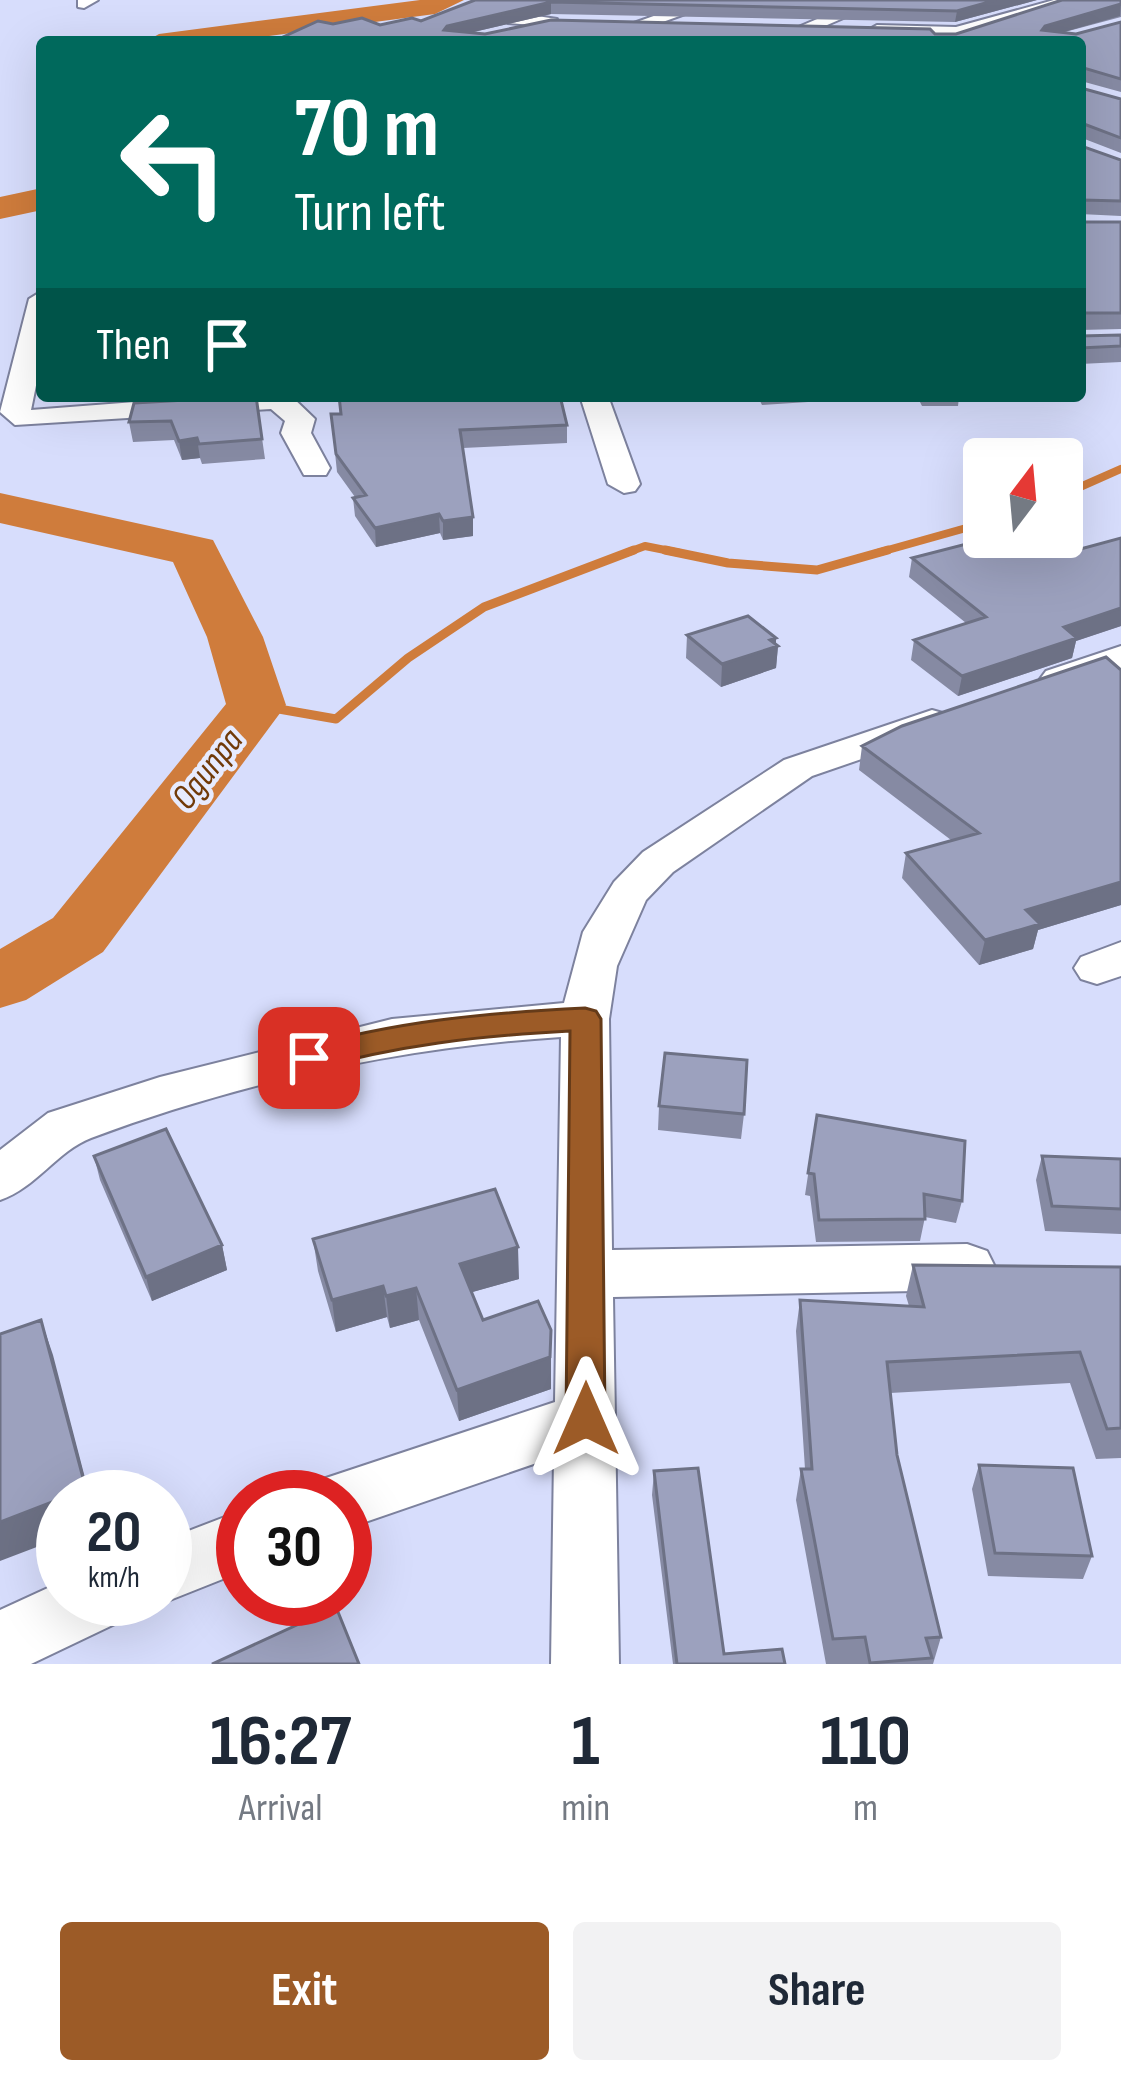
<!DOCTYPE html>
<style>
:root{--surface:#fff;--page:#f2f2f3;--text:#1f2937;--muted:#747a83;--accent:#9c5b27}
body{margin:0;font-family:"Sofia Sans Condensed",sans-serif;background:var(--page);color:var(--text);height:100vh;display:flex;flex-direction:column;font-size:45px;white-space:nowrap}
*{box-sizing:border-box;margin:0}
p{font-size:39px;color:var(--muted)}
.icon{flex:none;width:66px;height:66px;fill:none;stroke:currentColor;stroke-width:2;stroke-linecap:round;stroke-linejoin:round}
.map{position:relative;height:1664px;overflow:hidden}
.sheet{display:flex;flex-direction:column;background:var(--surface);flex:1}
.sheet>*{flex:none}
.top-card{position:absolute;left:36px;top:36px;width:1050px;height:366px;border-radius:12px;box-shadow:0 12px 48px #0002;background:#00695c;color:#fff;overflow:hidden}
.needle{width:78px;rotate:16deg}
.controls{position:absolute;left:963px;top:438px;display:grid;gap:24px}
.controls a{display:grid;place-items:center;width:120px;height:120px;border-radius:12px;background:var(--surface);box-shadow:0 12px 48px #0002;font-size:60px}
.speed{position:absolute;left:36px;top:1470px;display:flex;gap:24px;font-size:60px;font-weight:700;text-align:center}
.speed>*{display:grid;place-content:center;width:156px;height:156px;border-radius:50%;background:var(--surface);box-shadow:0 12px 48px #0002;line-height:1}
.speed small{font-size:30px;font-weight:400}
.speed .limit{border:18px solid #d22;background:#fff;color:#111}
.pin{position:absolute;display:grid;place-items:center;width:102px;height:102px;color:#fff;margin:-51px;border-radius:24px;box-shadow:0 6px 18px #0006}
.me{position:absolute;width:132px;margin:-66px;rotate:0deg;stroke-linejoin:round;filter:drop-shadow(0 0 9px #0008)}
.turn{display:flex;align-items:center;gap:42px;height:252px;padding:0 60px;font-size:54px}
.turn .icon{width:156px;height:156px;stroke-width:2.5}
.turn b{display:block;font-size:84px;line-height:102px}
.then{display:flex;align-items:center;height:114px;padding:0 60px;background:#0003;gap:24px;font-size:45px}
.eta{display:flex;justify-content:space-evenly;align-items:center;height:204px;text-align:center}
.eta b{font-size:72px;font-weight:700;line-height:84px}
.button{display:flex;gap:24px;margin-top:auto;padding:24px 60px}
.button a{flex:1;height:138px;border-radius:12px;background:var(--accent);color:#fff;font-size:48px;font-weight:700;line-height:138px;text-align:center}
.button a+a{background:var(--page);color:var(--text)}
.map>svg:first-child{display:block}
</style>
<div class="map">
<svg width="1121" height="1664" viewBox="0 0 1121 1664">
<rect width="100%" height="100%" fill="#d7ddfc"/>
<g fill="none" stroke-linecap="round" stroke-linejoin="round">
<!-- stream-far1 -->
<path stroke="#cf7c3c" stroke-width="8" d="M 1062,495 L 1121,469
M 626,553 L 645,546 L 680,553
M 877,553 L 984,523"/>
<!-- stream -->
<path stroke="#cf7c3c" stroke-width="9" d="M 665,550 L 728,563 L 817,570 L 888,550
M 256,705 L 336,719 L 408,658 L 484,607 L 634,550"/>
<!-- river -->
<path fill="#cf7c3c" fill-rule="evenodd" d="M 420,0 L 464,0 L 435,14 L 223,42 L 145,42 L 159,34 Z
M 42,188 L 42,210 L 0,219 L 0,197 Z
M 0,493 L 213,540 L 263,637 L 286,705 L 103,952 L 26,1000 L 0,1008 L 0,949 L 53,918 L 226,704 L 207,637 L 173,562 L 0,523 Z"/>
<defs>
<path id="minor" d="M 78,0 L 98,0 L 84,8 L 78,7 Z
M 538,0 L 561,0 L 530,15 L 557,19 L 557,27 L 508,23 L 499,18 Z
M 699,0 L 724,0 L 646,28 L 631,24 Z
M 862,0 L 885,0 L 811,32 L 796,28 Z
M 1054,0 L 1081,0 L 954,42 L 933,42 L 938,37 L 877,35 L 868,30 L 877,25 L 956,27 Z
M 42,291 L 42,356 L 31,410 L 213,396 L 291,396 L 315,419 L 311,433 L 330,468 L 326,475 L 304,475 L 281,433 L 285,421 L 271,409 L 15,425 L 0,412 L 29,299 Z
M 580,396 L 608,396 L 640,484 L 635,491 L 624,493 L 608,484 Z
M 1121,646 L 1121,669 L 1059,690 L 1046,687 L 1040,679 L 1046,671 Z
M 932,710 L 946,714 L 951,722 L 946,730 L 812,776 L 673,872 L 646,900 L 617,966 L 609,1019 L 612,1250 L 967,1244 L 987,1251 L 995,1267 L 987,1283 L 967,1290 L 613,1297 L 619,1664 L 551,1664 L 554,1457 L 345,1529 L 345,1497 L 315,1497 L 323,1479 L 555,1402 L 561,1037 C 401,1047 242,1082 91,1138 C 57,1151 36,1188 0,1200 L 0,1150 L 48,1113 L 160,1077 L 392,1019 L 564,1003 L 583,932 L 614,882 L 643,852 L 784,760 Z
M 1121,942 L 1121,976 L 1097,984 L 1081,979 L 1074,968 L 1081,957 Z
M 243,1510 L 243,1571 L 165,1602 L 157,1599 L 165,1599 L 165,1540 Z
M 63,1581 L 63,1599 L 129,1599 L 119,1622 L 31,1664 L 0,1664 L 0,1610 Z"/>
</defs>
<!-- minor casing -->
<use href="#minor" stroke="#7d829e" stroke-width="4"/>
<!-- minor -->
<use href="#minor" fill="#fff" fill-rule="evenodd"/>
</g>
<!-- wall -->
<path fill="#868aa3" d="M 475,0 L 1037,0 L 955,22 L 551,14 L 469,33 L 935,34 L 956,34 L 1121,0 L 1121,17 L 1061,33 L 1076,34 L 1121,22 L 1121,92 L 1081,81 L 272,42 L 333,24 L 380,25 L 421,21 Z
M 1081,88 L 1121,99 L 1121,153 L 1082,138 Z
M 1081,146 L 1121,160 L 1121,216 L 1080,214 Z
M 1080,219 L 1083,222 L 1121,222 L 1121,329 L 1080,330 L 1080,336 L 1121,335 L 1121,362 L 1080,364 Z
M 78,396 L 178,396 L 79,402 Z
M 256,396 L 265,459 L 202,464 L 200,458 L 182,460 L 174,440 L 133,442 L 129,422 Z
M 638,396 L 808,396 L 808,402 L 762,405 L 758,397 L 640,402 Z
M 917,396 L 988,396 L 959,397 L 958,406 L 922,406 Z
M 331,414 L 567,425 L 567,443 L 463,448 L 473,536 L 443,540 L 440,533 L 376,547 L 355,516 L 353,498 L 355,497 L 337,472 Z
M 1121,538 L 1121,626 L 1076,641 L 1072,658 L 958,696 L 911,660 L 914,640 L 966,623 L 909,577 L 912,558 L 979,549 L 1023,556 L 1062,554 Z
M 687,635 L 776,645 L 778,646 L 776,668 L 721,687 L 686,658 Z
M 1121,670 L 1121,905 L 1038,930 L 1033,949 L 979,965 L 902,878 L 906,853 L 951,840 L 859,770 L 862,746 Z
M 659,1106 L 744,1114 L 741,1139 L 658,1130 Z
M 817,1115 L 962,1201 L 956,1223 L 925,1217 L 920,1241 L 816,1242 L 810,1196 L 805,1195 Z
M 94,1156 L 222,1245 L 227,1270 L 152,1301 L 100,1180 Z
M 1042,1156 L 1121,1159 L 1121,1234 L 1045,1231 L 1036,1180 Z
M 313,1239 L 519,1279 L 472,1292 L 483,1320 L 551,1389 L 459,1421 L 419,1320 L 390,1328 L 387,1317 L 336,1332 L 318,1271 Z
M 913,1265 L 1121,1267 L 1121,1458 L 1096,1459 L 1070,1383 L 890,1393 L 897,1455 L 941,1637 L 933,1664 L 826,1664 L 796,1500 L 801,1469 L 805,1469 L 796,1331 L 800,1300 L 909,1306 L 906,1296 Z
M 979,1465 L 1092,1556 L 1083,1579 L 988,1576 L 972,1489 Z
M 654,1471 L 724,1654 L 785,1664 L 673,1664 L 652,1495 Z"/>
<!-- shaded-wall -->
<path fill="#6d7185" d="M 996,0 L 1037,0 L 955,22 L 957,11 Z
M 551,2 L 551,14 L 448,38 L 444,30 L 447,26 Z
M 1121,4 L 1120,16 L 1043,38 L 1042,30 L 1045,26 Z
M 197,438 L 200,458 L 182,460 L 179,441 Z
M 439,514 L 440,533 L 376,547 L 375,528 Z
M 473,517 L 473,536 L 443,540 L 443,521 Z
M 1121,608 L 1121,626 L 1076,641 L 1072,658 L 958,696 L 962,676 L 1064,627 Z
M 776,638 L 776,647 L 778,646 L 776,668 L 721,687 L 722,664 Z
M 1121,882 L 1121,905 L 1038,930 L 1033,949 L 979,965 L 985,940 L 1026,910 Z
M 222,1245 L 227,1270 L 152,1301 L 146,1277 Z
M 518,1247 L 519,1279 L 462,1295 L 460,1264 Z
M 383,1286 L 387,1317 L 336,1332 L 332,1300 Z
M 416,1288 L 419,1320 L 390,1328 L 386,1296 Z
M 41,1320 L 53,1355 L 90,1497 L 65,1497 Z
M 551,1330 L 551,1389 L 459,1421 L 457,1390 Z
M 63,1498 L 63,1537 L 0,1561 L 0,1522 Z"/>
<!-- building -->
<path fill="#9ca1be" stroke="#6d7185" stroke-width="3" d="M 475,0 L 996,0 L 957,11 L 551,2 L 447,26 L 444,30 L 485,34 L 551,20 L 930,29 L 935,34 L 956,34 L 1062,0 L 1121,0 L 1121,4 L 1045,26 L 1042,30 L 1076,34 L 1121,22 L 1121,79 L 1084,68 L 1080,70 L 1080,42 L 272,42 L 318,21 L 333,24 L 362,18 L 380,25 L 412,18 L 421,21 Z
M 1080,82 L 1081,88 L 1121,99 L 1121,138 L 1084,124 L 1080,127 Z
M 1080,140 L 1081,146 L 1121,160 L 1121,201 L 1083,200 L 1080,211 Z
M 1080,219 L 1083,222 L 1121,222 L 1121,313 L 1080,313 L 1080,336 L 1121,335 L 1121,346 L 1080,348 Z
M 256,396 L 262,439 L 199,444 L 197,438 L 179,441 L 171,421 L 129,422 L 134,403 Z
M 339,396 L 560,396 L 567,425 L 460,430 L 473,517 L 443,521 L 439,514 L 375,528 L 353,498 L 366,495 L 336,454 L 331,414 L 341,414 Z
M 1121,538 L 1121,608 L 1064,627 L 1077,638 L 962,676 L 914,640 L 986,617 L 912,558 L 970,543 L 979,549 L 1003,542 L 1023,556 L 1054,548 L 1062,554 Z
M 748,616 L 776,638 L 770,640 L 778,646 L 722,664 L 687,635 Z
M 1106,657 L 1121,670 L 1121,882 L 1026,910 L 1040,924 L 985,940 L 906,853 L 979,833 L 862,746 L 902,726 Z
M 665,1053 L 747,1060 L 744,1114 L 659,1106 Z
M 817,1115 L 965,1141 L 962,1201 L 924,1194 L 925,1219 L 819,1220 L 814,1174 L 808,1173 Z
M 166,1129 L 222,1245 L 146,1277 L 94,1156 Z
M 1042,1156 L 1121,1159 L 1121,1209 L 1052,1206 Z
M 495,1189 L 518,1247 L 460,1264 L 483,1320 L 538,1301 L 551,1330 L 550,1357 L 457,1390 L 416,1288 L 386,1296 L 383,1286 L 332,1300 L 313,1239 Z
M 913,1265 L 1121,1267 L 1121,1428 L 1107,1429 L 1080,1352 L 887,1362 L 897,1455 L 941,1637 L 926,1638 L 932,1658 L 870,1663 L 865,1637 L 833,1639 L 801,1469 L 812,1469 L 800,1300 L 924,1307 Z
M 41,1320 L 86,1489 L 0,1522 L 0,1334 Z
M 979,1465 L 1073,1468 L 1092,1556 L 995,1553 Z
M 698,1468 L 724,1654 L 782,1649 L 785,1664 L 677,1664 L 654,1471 Z
M 336,1607 L 359,1664 L 212,1664 Z"/>
<!-- route -->
<path fill="#9c5b27" stroke="#653b19" stroke-width="3" d="M 585,1008 L 596,1011 L 601,1019 L 605,1419 L 599,1432 L 586,1437 L 572,1432 L 566,1419 L 570,1031 C 477,1036 399,1045 309,1070 L 297,1067 L 293,1058 L 297,1050 C 393,1021 486,1013 585,1008 Z"/>
<g text-anchor="middle" stroke-width="9" stroke-linejoin="round" paint-order="stroke">
<!-- water labels -->
<g font-size="36" font-style="italic" fill="#713a08" stroke="#e7ebfe">
<text transform="translate(206 768) rotate(-52)" y="13">Ogunpa</text>
</g>
</g>
</svg>
<div class="controls">
<a><svg class="needle" viewBox="-14 -14 28 28"><path d="M0-13l5 13h-10z" fill="#e53935"/><path d="M0 13l5-13h-10z" fill="#747a83"/></svg></a>
</div>
<div class="speed"><div>20<small>km/h</small></div><div class="limit">30</div></div>
<div class="pin" style="left:309px;top:1058px;background:#d93025"><svg class="icon" aria-label="arrive" viewBox="0 0 24 24"><path d="M6 21V4h12l-3 4 3 4H6"/></svg></div>
<svg class="me" style="left:586px;top:1419px" viewBox="-20 -20 40 40"><path d="M0-17L14 15 0 8-14 15z" fill="#9c5b27" stroke="#fff" stroke-width="4"/></svg>
<div class="top-card">
<div class="turn"><svg class="icon" aria-label="left" viewBox="0 0 24 24"><path d="M17 20v-9H6M10 6l-5 5 5 5"/></svg><div><b>70 m</b>Turn left</div></div>
<div class="then">Then<svg class="icon" aria-label="arrive" viewBox="0 0 24 24"><path d="M6 21V4h12l-3 4 3 4H6"/></svg></div>
</div>
</div>
<section class="sheet">
<div class="eta">
<div><b>16:27</b><p>Arrival</p></div>
<div><b>1</b><p>min</p></div>
<div><b>110</b><p>m</p></div>
</div>
<div class="button"><a>Exit</a><a>Share</a></div>
</section>
